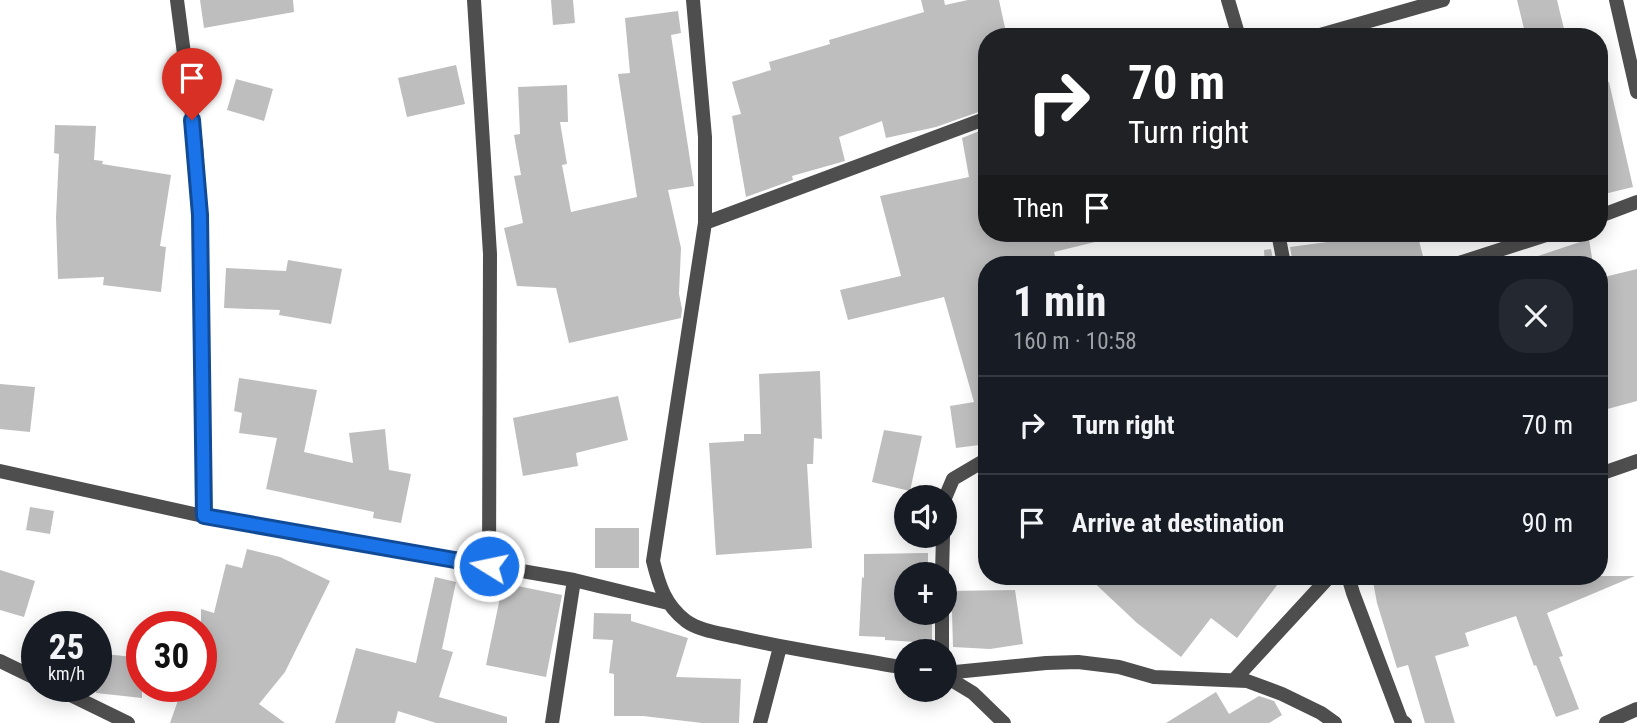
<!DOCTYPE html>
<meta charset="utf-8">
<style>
:root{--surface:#171b24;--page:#242831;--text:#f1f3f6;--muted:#9ea1a6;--line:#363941}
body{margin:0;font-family:"Roboto Condensed",sans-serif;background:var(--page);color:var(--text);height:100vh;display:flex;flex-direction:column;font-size:26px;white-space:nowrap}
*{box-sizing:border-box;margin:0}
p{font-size:23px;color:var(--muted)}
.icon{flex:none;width:38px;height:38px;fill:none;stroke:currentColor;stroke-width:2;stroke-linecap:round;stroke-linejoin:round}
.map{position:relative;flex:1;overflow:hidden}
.details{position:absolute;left:978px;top:256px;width:630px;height:329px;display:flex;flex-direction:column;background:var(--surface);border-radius:28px;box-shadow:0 4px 18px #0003}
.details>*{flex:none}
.banner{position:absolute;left:978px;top:28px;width:630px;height:214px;border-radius:28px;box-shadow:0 4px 18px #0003;background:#202124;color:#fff;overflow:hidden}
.buttons{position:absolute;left:894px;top:485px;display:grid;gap:14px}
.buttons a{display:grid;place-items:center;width:63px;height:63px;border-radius:50%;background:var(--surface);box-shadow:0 4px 18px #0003;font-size:35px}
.speed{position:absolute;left:21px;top:611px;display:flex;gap:14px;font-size:35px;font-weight:700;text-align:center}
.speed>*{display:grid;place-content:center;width:91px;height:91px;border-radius:50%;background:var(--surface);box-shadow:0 4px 18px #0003;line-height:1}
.speed small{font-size:18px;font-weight:400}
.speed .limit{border:10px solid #d22;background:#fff;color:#111}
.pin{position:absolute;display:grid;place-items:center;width:60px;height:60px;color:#fff;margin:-72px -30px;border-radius:50% 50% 50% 0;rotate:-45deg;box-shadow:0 0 7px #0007}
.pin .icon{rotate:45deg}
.me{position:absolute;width:77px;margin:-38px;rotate:280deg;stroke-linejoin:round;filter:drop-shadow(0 0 5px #0008)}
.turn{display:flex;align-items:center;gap:24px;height:147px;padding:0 35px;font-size:32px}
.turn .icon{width:91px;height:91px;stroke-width:2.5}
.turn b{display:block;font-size:49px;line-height:60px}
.then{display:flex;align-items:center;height:66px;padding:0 35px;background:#0003;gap:14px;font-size:26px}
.round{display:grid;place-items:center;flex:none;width:74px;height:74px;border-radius:28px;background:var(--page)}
.summary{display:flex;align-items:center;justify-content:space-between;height:119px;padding:0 35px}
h1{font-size:42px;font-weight:700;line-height:52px}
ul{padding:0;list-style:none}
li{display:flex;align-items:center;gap:21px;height:98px;padding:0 35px;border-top:2px solid var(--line)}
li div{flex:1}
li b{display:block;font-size:26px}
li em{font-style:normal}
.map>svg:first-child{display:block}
</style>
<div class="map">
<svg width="1637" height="723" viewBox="0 0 1637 723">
<rect width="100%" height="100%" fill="#fff"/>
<!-- building -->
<path fill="#bebebe" d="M 200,0 L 293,0 L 294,12 L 204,28 Z
M 551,0 L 573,0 L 575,23 L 553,25 Z
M 921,0 L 944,0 L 945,5 L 968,0 L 999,0 L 1007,37 L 987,37 L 987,109 L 936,127 L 886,138 L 882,121 L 839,137 L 845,161 L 792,176 L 793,180 L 746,197 L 732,116 L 741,114 L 732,82 L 771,70 L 769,62 L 830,44 L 829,40 L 924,12 Z
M 1517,0 L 1557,0 L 1566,37 L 1526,37 Z
M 678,11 L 681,33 L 671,35 L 694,186 L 668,190 L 681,248 L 679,294 L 682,309 L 681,318 L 569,343 L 556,288 L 517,286 L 504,228 L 523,223 L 514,176 L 521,175 L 514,135 L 520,134 L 518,87 L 567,85 L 568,122 L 560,122 L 567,164 L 562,165 L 571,212 L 637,197 L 618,74 L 630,73 L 625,18 Z
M 456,65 L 465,104 L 407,117 L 398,78 Z
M 236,79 L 273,89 L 264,121 L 227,110 Z
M 1609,82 L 1633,187 L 1600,195 L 1600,83 Z
M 55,125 L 96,126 L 94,160 L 103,161 L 102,164 L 171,175 L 160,246 L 166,247 L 161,292 L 103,285 L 104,277 L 58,279 L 56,218 L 59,154 L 54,153 Z
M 987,128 L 987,233 L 1094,233 L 1095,242 L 1054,252 L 1057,264 L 987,264 L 987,436 L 978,438 L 979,445 L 956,448 L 950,406 L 974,402 L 944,297 L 848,320 L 840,290 L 901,276 L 880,196 L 969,177 L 962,138 Z
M 1343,233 L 1417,233 L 1424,260 L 1406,264 L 1293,264 L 1290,247 L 1327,242 L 1325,237 Z
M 1589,239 L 1593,264 L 1527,264 L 1526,260 Z
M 1271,249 L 1274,264 L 1265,264 L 1264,250 Z
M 288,260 L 342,269 L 331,324 L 279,315 L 280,310 L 224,308 L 226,268 L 286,271 Z
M 1637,269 L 1637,401 L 1600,411 L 1600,278 Z
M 820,371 L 822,439 L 814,438 L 813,464 L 807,464 L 812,548 L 716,555 L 709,443 L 744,441 L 744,434 L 761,434 L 759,374 Z
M 239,378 L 317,390 L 304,452 L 353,463 L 349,433 L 385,429 L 389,470 L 411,474 L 401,523 L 373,518 L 374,512 L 266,489 L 277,438 L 239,433 L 242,413 L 234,411 Z
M 0,384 L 35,387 L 30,432 L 0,429 Z
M 618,396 L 628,440 L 576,453 L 578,466 L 523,476 L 513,418 Z
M 884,430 L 922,436 L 910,491 L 872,482 Z
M 30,507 L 54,511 L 50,534 L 26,530 Z
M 595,528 L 639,528 L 639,568 L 595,568 Z
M 247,549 L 280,557 L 330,581 L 285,672 L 259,704 L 285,723 L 170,723 L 183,686 L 201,686 L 201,609 L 214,613 L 226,564 L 242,568 Z
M 928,553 L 928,574 L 906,574 L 906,612 L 932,612 L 932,643 L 885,640 L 885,637 L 859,636 L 862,577 L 864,578 L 864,554 Z
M 0,570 L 35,581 L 24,617 L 0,610 Z
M 1087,576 L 1284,576 L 1237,638 L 1211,618 L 1181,657 L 1137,623 Z
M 1372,576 L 1635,576 L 1547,613 L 1563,656 L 1559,657 L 1579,709 L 1556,717 L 1536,665 L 1534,666 L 1516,616 L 1465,633 L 1469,646 L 1435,656 L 1455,723 L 1425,723 L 1408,665 L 1397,668 L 1377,603 Z
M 435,577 L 456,582 L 442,649 L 453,652 L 439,697 L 507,717 L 507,723 L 436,723 L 398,711 L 395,723 L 335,723 L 356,648 L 416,663 Z
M 503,583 L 562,595 L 546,677 L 486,665 Z
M 1015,590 L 1023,644 L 990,649 L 953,647 L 952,612 L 950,607 L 945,603 L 945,591 Z
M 594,613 L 631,614 L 631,621 L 688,638 L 676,677 L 741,679 L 739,723 L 702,723 L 643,716 L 614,716 L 614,674 L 609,673 L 613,640 L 593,639 Z
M 96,653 L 142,658 L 142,698 L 96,693 Z
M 1216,692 L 1229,714 L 1259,696 L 1274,701 L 1282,715 L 1269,723 L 1166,723 Z"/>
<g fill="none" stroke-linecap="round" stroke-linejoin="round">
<!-- street -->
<path stroke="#4e4e4e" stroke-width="14" d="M 177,0 L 196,146 L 200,215 L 203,516
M 474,0 L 490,254 L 489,566
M 693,0 L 705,137 L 705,223 L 653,561 C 659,585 665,605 686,621 C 700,631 720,633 737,637 C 793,650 850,658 906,668
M 1228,0 L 1239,37
M 1616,0 L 1637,92
M 1313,37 L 1443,0
M 1600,216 L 1637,202
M 705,223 L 987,118
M 1278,233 L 1284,264
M 1456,264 L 1552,233
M 0,471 L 203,516 L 574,580 L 668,603
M 1600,474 L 1637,461
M 945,498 L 953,479 L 987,459
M 942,574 L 943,536
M 1348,576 L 1353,593 L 1401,720 L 1405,723
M 942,651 L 942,612
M 0,661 L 37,679
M 945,673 L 1046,663 L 1078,662 L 1119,667 L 1154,677 L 1247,681 L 1282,694 L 1321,713 L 1335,723
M 945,676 L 973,693 L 1004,723
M 1234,680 L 1330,576
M 52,686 L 128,723
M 552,723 L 574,580
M 760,723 L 780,647
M 1606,723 L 1637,709"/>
</g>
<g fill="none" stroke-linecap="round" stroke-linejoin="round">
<defs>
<path id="route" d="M 192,120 L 200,215 L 204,516 L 489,566"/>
</defs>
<!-- route casing -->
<use href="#route" stroke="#114b97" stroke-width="18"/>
<!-- route -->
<use href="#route" stroke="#1a73e8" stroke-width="12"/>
</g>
</svg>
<div class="buttons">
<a><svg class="icon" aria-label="sound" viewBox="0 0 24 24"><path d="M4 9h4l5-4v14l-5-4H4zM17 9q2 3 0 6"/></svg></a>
<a>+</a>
<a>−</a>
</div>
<div class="speed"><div>25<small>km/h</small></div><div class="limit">30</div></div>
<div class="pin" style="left:192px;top:120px;background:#d93025"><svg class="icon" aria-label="arrive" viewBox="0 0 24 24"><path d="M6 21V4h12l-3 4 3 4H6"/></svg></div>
<svg class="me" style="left:489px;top:566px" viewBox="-20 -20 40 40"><circle r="17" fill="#1a73e8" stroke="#fff" stroke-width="3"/><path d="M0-11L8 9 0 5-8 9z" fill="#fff"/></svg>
<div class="banner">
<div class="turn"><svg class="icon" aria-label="right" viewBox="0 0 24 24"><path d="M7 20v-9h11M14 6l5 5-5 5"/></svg><div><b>70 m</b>Turn right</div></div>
<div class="then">Then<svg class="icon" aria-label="arrive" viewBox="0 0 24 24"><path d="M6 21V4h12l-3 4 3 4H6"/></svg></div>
</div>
<section class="details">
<div class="summary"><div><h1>1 min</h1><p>160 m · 10:58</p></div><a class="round"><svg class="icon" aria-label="close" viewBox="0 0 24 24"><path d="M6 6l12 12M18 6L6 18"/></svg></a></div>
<ul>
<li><svg class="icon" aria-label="right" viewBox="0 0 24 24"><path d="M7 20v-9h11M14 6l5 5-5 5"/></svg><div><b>Turn right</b></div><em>70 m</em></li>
<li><svg class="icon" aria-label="arrive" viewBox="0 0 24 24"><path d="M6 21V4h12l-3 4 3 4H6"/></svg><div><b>Arrive at destination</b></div><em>90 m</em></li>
</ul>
</section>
</div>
